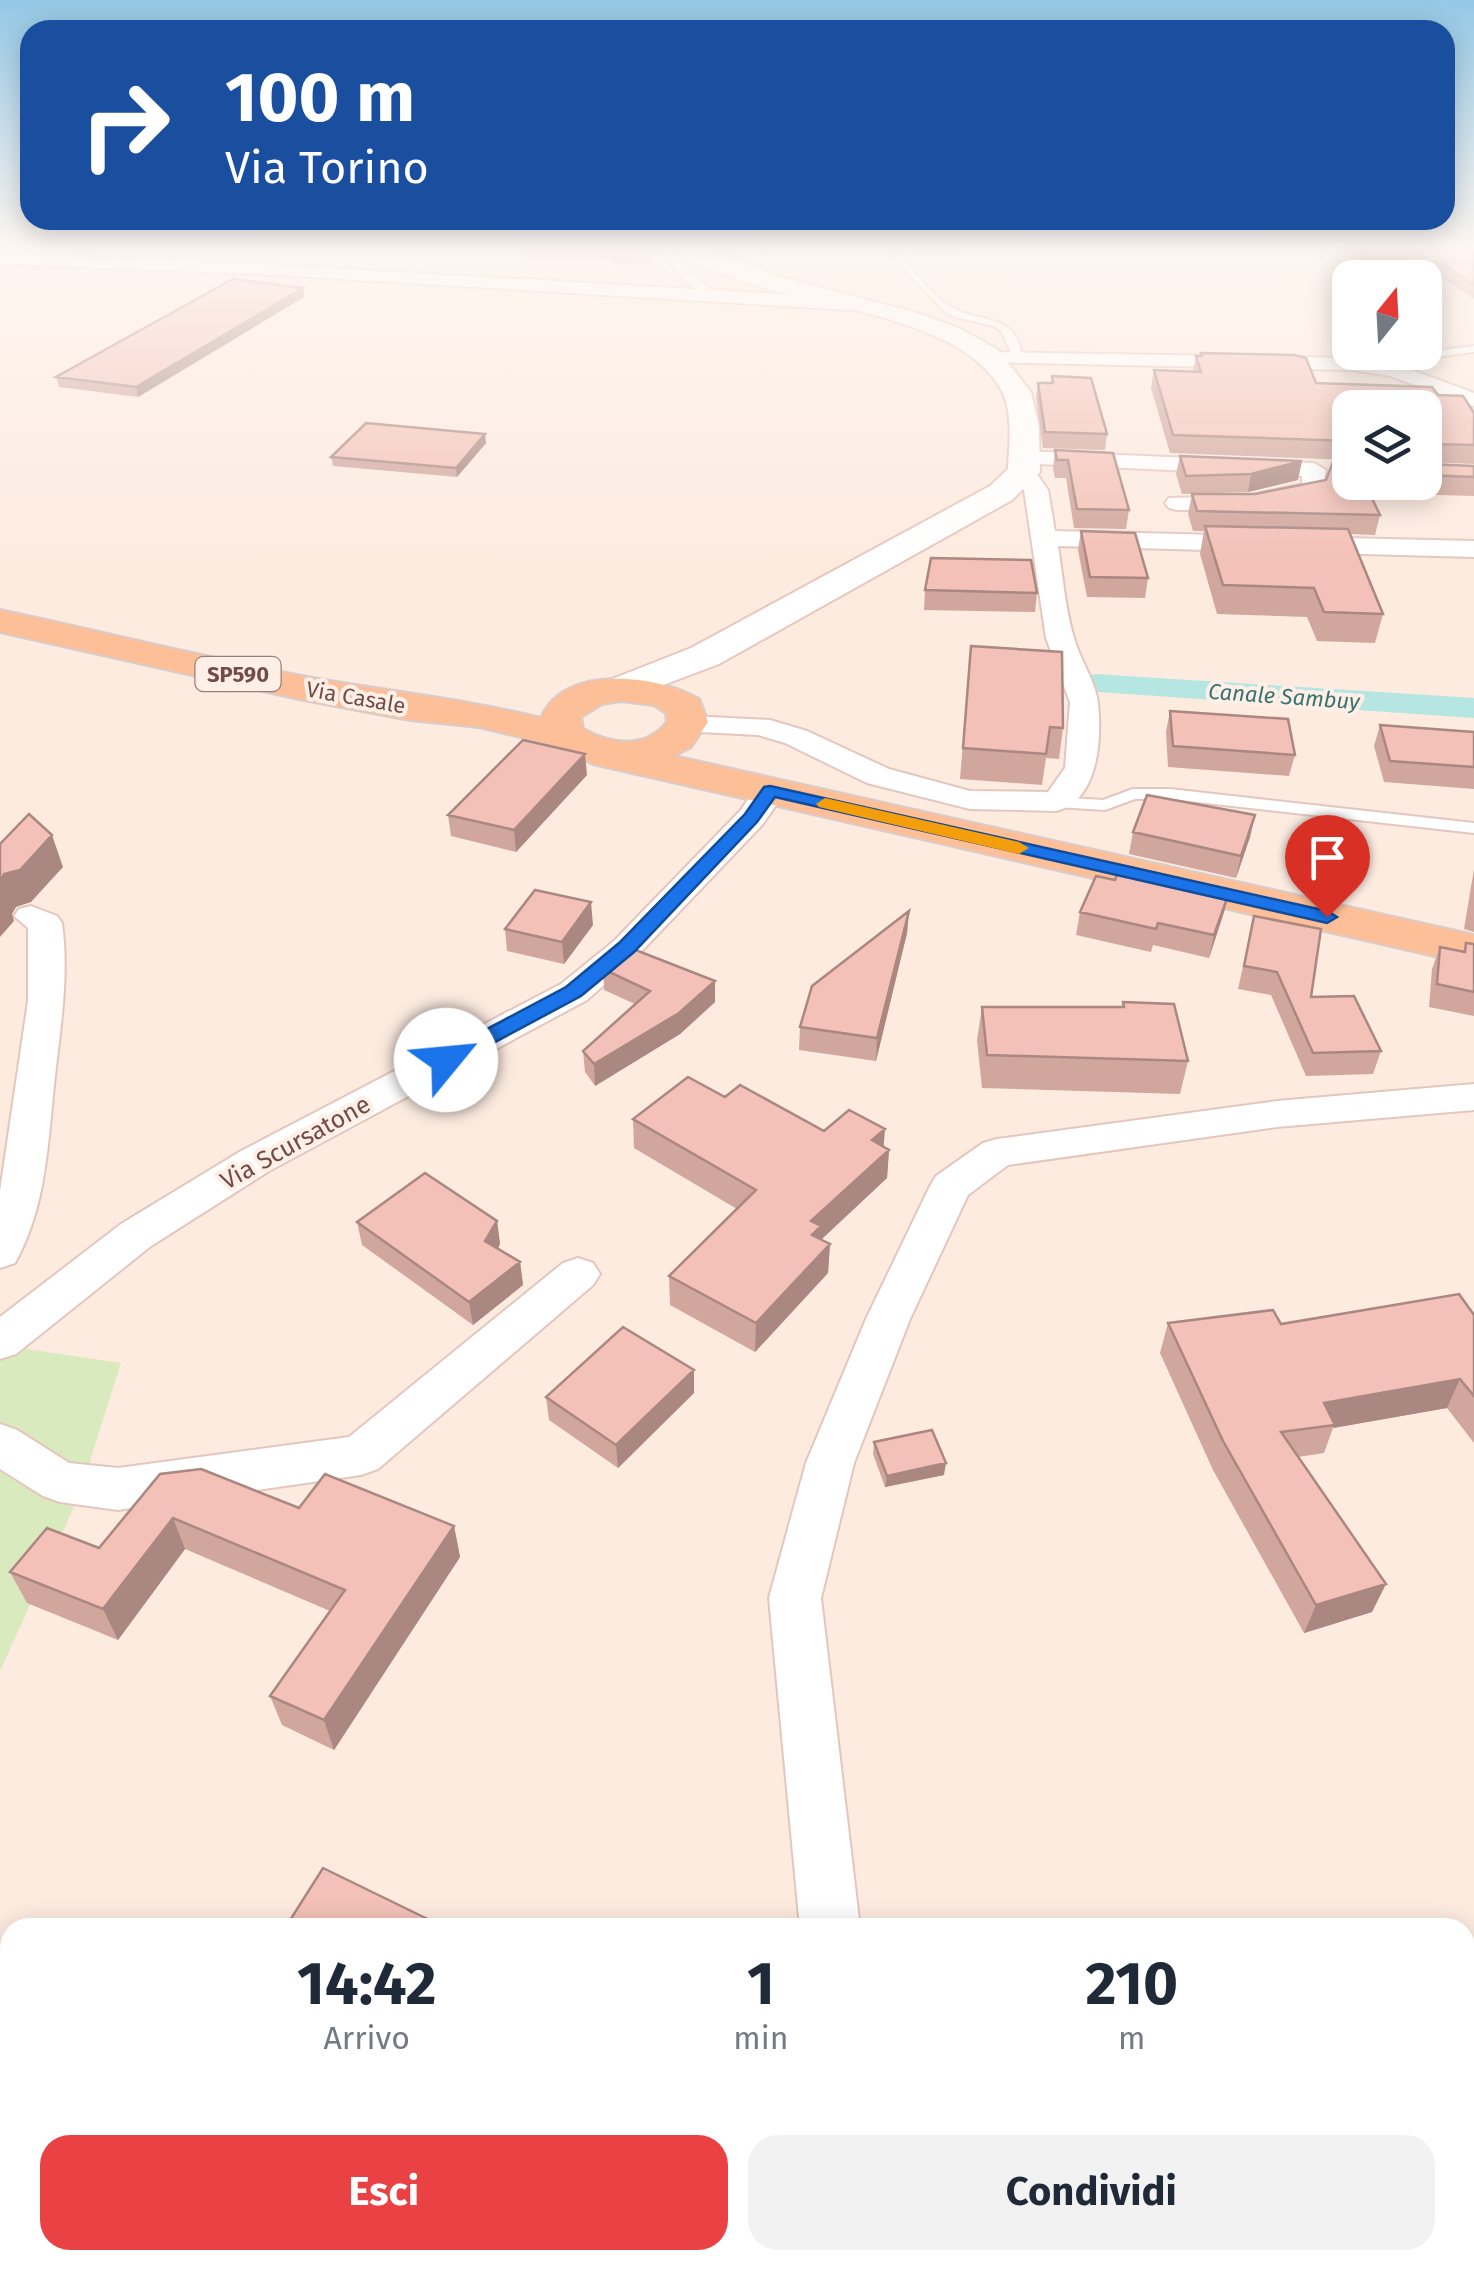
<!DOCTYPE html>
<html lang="it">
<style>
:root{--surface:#fff;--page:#f2f2f3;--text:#1f2937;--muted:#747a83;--accent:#ea4244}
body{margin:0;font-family:"Fira Sans",sans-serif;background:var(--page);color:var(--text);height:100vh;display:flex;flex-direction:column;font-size:38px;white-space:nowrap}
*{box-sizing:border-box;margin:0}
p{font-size:32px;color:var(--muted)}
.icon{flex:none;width:55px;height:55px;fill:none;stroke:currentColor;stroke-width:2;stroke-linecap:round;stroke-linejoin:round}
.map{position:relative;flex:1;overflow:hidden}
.details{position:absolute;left:0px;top:1918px;width:1475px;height:352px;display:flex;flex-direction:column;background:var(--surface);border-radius:30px 30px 0 0;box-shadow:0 5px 25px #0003}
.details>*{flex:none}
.guide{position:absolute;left:20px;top:20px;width:1435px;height:210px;border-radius:30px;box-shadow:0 5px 25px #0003;background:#1a4fa0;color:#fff;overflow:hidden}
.needle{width:65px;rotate:18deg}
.controls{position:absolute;left:1332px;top:260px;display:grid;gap:20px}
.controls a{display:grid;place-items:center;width:110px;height:110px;border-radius:20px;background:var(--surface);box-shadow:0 5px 25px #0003;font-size:50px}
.pin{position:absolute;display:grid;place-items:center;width:85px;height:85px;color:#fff;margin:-102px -42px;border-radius:50% 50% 50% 0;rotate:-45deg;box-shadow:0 0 10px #0007}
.pin .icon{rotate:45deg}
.me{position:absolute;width:110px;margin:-55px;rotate:62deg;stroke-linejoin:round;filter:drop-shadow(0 0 8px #0008)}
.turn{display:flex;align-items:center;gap:35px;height:210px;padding:0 40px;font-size:45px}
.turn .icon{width:130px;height:130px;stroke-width:2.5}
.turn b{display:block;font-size:70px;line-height:85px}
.eta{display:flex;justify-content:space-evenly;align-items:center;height:170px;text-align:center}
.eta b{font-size:60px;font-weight:700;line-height:70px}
.button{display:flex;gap:20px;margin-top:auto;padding:20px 40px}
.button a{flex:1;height:115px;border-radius:30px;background:var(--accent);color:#fff;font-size:40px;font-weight:700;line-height:115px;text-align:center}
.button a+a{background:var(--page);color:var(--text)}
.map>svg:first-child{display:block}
</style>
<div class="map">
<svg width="1474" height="2269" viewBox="0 0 1474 2269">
<rect width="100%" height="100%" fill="#fdebe0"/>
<!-- green -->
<path fill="#daeabf" d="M 0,1345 L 121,1363 L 78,1498 L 0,1671 Z"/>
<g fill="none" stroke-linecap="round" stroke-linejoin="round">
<!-- canal -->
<path fill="#b5e6e2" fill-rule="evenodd" d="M 1095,674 L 1474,698 L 1474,718 L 1084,691 L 1079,684 L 1084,677 Z"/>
<defs>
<path id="lane" d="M 664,245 L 672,245 L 682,266 L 716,293 L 716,297 C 693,294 668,268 664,245 Z
M 948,245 L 991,245 L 915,253 L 902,258 C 916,274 930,292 947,304 C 976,326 1019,309 1022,360 L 1014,360 L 1002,332 L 994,326 L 955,317 L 943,310 L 893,257 L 914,247 Z
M 1474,346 L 1474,352 L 1389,363 L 1374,369 L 1369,366 L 1387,357 Z
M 1133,789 L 1170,789 L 1474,823 L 1474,833 L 1170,799 L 1135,799 L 1105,810 L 1056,807 L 1048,802 L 1056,797 L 1103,800 Z"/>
<path id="street" d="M 0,254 L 259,264 L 849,298 L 858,304 L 849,310 L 259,274 L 0,264 Z
M 992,352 L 1353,358 L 1401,366 L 1474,393 L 1474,406 L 1390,376 L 1353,370 L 985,362 L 982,358 Z
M 1023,451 L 1314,463 L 1326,470 L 1321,495 L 1250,510 L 1177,510 L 1169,508 L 1165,503 L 1169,498 L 1248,496 L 1302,484 L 1302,476 L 1015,463 L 1012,458 L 1015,453 Z
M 1024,465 L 1032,467 L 1048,490 L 1055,531 L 1474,541 L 1474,557 L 1058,546 C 1063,576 1065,609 1074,638 C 1080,660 1096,682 1098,704 C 1102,740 1098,801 1056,811 L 970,809 L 867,783 L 785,743 L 758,735 L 680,731 L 675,725 L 680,719 L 690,716 L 770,720 L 807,731 L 889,769 L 970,791 L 1048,792 L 1065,768 L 1070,702 L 1046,638 L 1024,490 L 1012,472 Z
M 770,782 L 781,784 L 786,791 L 762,825 L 638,955 L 587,1000 L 269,1171 L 151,1246 L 16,1354 L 0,1359 L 0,1317 L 121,1224 L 241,1151 L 561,984 L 614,941 L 740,811 L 759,784 Z
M 31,906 L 57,916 L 62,923 C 69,975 61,1024 55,1076 C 48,1140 47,1206 15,1263 L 0,1268 L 0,1191 L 28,1001 L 28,928 L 14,916 L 19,909 Z
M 1474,1084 L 1474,1110 L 1277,1127 L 1008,1165 L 968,1195 L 910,1319 L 854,1463 L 821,1598 L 860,1928 L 800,1928 L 769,1598 L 806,1463 L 866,1319 L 930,1186 L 936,1176 L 983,1143 L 997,1139 L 1277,1101 Z
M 578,1258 L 593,1263 L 600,1274 L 593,1285 L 378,1469 L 361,1475 L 118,1510 L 60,1502 L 43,1496 L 0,1469 L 0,1424 L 17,1430 L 69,1463 L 118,1468 L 349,1437 L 563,1263 Z
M 778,2260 L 846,2260 L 845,2269 L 777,2269 Z"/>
<path id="secondary" d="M 671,245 L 701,245 L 770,274 L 917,313 L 961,329 L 997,349 L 1031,392 L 1039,426 L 1040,472 L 1012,500 L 719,664 L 621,701 L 607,697 L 601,689 L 607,681 L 691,648 L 990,486 L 1008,469 C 1009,444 1014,408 999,386 C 956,316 812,306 739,280 C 717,272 687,263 671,245 Z"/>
<path id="primary" d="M 0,610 C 102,632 204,657 307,677 C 385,691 464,699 541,718 C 564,663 658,675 699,699 L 708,722 L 691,747 L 674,756 L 1474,935 L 1474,965 L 593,764 L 549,744 L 479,727 L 410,720 L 299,699 L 0,632 ZM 621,701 L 654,705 L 666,713 L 667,722 C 645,750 611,744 583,729 L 581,717 L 602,704 Z"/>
</defs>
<!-- lane casing -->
<use href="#lane" stroke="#e3c7bf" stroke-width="4"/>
<!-- street casing -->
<use href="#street" stroke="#e3c7bf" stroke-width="4"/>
<!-- secondary casing -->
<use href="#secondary" stroke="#e8c6bc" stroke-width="4"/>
<!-- primary casing -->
<use href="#primary" stroke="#d8cdcb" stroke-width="4"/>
<!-- lane -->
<use href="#lane" fill="#fff" fill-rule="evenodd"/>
<!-- street -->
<use href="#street" fill="#fff" fill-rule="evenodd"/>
<!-- secondary -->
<use href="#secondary" fill="#fff" fill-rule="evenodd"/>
<!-- primary -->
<use href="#primary" fill="#fdbf97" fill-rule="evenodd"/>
</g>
<!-- wall -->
<path fill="#d1a69d" d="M 524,245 L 651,245 L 652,263 L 614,265 L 612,259 L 525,260 Z
M 1335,245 L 1474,245 L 1474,299 L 1436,274 L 1378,277 Z
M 304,297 L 138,397 L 59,387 L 56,377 Z
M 1201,353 L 1316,383 L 1438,395 L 1474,413 L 1474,464 L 1427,462 L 1428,464 L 1474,466 L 1474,496 L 1369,493 L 1380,515 L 1375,535 L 1350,534 L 1383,614 L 1375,643 L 1317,641 L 1307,617 L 1217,614 L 1200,554 L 1204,531 L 1193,531 L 1188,514 L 1192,494 L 1255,494 L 1350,482 L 1425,482 L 1425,408 L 1350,408 L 1350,460 L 1170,453 L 1151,388 L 1154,370 L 1193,371 L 1196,356 L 1200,356 Z
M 1052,376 L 1107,434 L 1105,450 L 1043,448 L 1036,398 L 1038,383 L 1052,383 Z
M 486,443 L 457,477 L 333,466 L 331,457 Z
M 1055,450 L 1129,510 L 1126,529 L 1074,528 L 1066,478 L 1055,478 L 1053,468 Z
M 1180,456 L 1298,480 L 1248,492 L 1182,494 L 1176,474 Z
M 1081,531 L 1148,578 L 1145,598 L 1087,597 L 1078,550 Z
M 925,590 L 1037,593 L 1035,612 L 924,610 Z
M 971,646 L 1063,728 L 1059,759 L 1046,758 L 1042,785 L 960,779 Z
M 1170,711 L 1295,755 L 1289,776 L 1168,767 L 1166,732 Z
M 1380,725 L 1474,732 L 1474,789 L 1384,782 L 1374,746 Z
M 587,775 L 516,852 L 451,836 L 448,815 Z
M 1133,832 L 1250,837 L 1236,878 L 1129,854 Z
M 1474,869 L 1474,932 L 1464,929 Z
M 1230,890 L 1224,912 L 1209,958 L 1153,945 L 1151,952 L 1076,935 L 1080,912 Z
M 909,911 L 907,933 L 876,1061 L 799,1050 L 800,1027 Z
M 1254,916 L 1311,997 L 1381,1051 L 1373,1074 L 1306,1076 L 1271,995 L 1238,989 Z
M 593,925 L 564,964 L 507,951 L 505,929 Z
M 1466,943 L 1474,944 L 1474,1016 L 1429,1007 L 1432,969 L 1440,947 L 1463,951 Z
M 603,969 L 715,981 L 715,1002 L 680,1034 L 595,1086 L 585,1072 L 583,1051 L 635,1004 L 604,990 Z
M 1123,1002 L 1188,1061 L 1180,1094 L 982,1088 L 977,1040 L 982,1007 L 1122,1007 Z
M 725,1097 L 824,1131 L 884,1147 L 889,1150 L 887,1178 L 821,1240 L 830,1244 L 828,1273 L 755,1352 L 670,1305 L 669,1276 L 737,1209 L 634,1148 L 633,1119 Z
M 497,1221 L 500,1244 L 498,1249 L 520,1262 L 523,1285 L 473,1325 L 362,1245 L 357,1222 Z
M 1474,1315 L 1474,1443 L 1447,1408 L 1333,1428 L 1324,1453 L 1298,1457 L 1372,1612 L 1304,1633 L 1213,1470 L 1160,1353 L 1168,1323 L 1281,1324 Z
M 694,1370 L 694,1393 L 618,1468 L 549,1420 L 546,1397 Z
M 874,1442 L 944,1475 L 885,1487 L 873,1454 Z
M 160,1474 L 299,1508 L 454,1526 L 460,1557 L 334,1750 L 282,1725 L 270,1696 L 330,1611 L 185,1549 L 118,1640 L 27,1603 L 10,1572 L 99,1548 Z"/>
<!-- shaded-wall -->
<path fill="#aa8780" d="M 303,288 L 304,297 L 138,397 L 136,387 Z
M 485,434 L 486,443 L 457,477 L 456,468 Z
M 1302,461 L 1298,480 L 1248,492 L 1251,474 Z
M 585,754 L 587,775 L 516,852 L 514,830 Z
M 1255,815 L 1250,837 L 1236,878 L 1241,856 Z
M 52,835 L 63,867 L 31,902 L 16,907 L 12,914 L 14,921 L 0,937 L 0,882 L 4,874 Z
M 1230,890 L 1224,912 L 1209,958 L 1214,935 Z
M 591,902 L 593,925 L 564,964 L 562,942 Z
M 909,911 L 907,933 L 876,1061 L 877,1038 Z
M 715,981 L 715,1002 L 680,1034 L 595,1086 L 594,1064 Z
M 885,1129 L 883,1155 L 889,1150 L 887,1178 L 812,1248 L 811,1221 L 872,1140 Z
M 497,1221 L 500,1244 L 489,1264 L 485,1241 Z
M 830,1244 L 828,1273 L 755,1352 L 756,1323 Z
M 520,1262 L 523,1285 L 473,1325 L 469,1302 Z
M 694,1370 L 694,1393 L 618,1468 L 616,1445 Z
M 1460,1379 L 1447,1408 L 1333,1428 L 1335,1425 L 1324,1403 Z
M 946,1463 L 944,1475 L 885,1487 L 887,1476 Z
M 173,1518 L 185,1549 L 118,1640 L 103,1609 Z
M 454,1526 L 460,1557 L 334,1750 L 324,1720 Z
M 1386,1584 L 1372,1612 L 1304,1633 L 1316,1605 Z"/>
<!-- building -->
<path fill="#f3c1b7" stroke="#aa8780" stroke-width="2.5" d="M 613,245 L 651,245 L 652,246 L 614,248 Z
M 1353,245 L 1474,245 L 1474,285 L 1439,262 L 1380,265 Z
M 233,279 L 303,288 L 136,387 L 56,377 Z
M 1201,353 L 1294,355 L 1306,358 L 1316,383 L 1432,387 L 1438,395 L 1463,396 L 1474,413 L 1474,445 L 1430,444 L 1426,447 L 1428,464 L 1474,466 L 1474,477 L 1425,475 L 1425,408 L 1350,408 L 1350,441 L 1173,435 L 1154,370 L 1201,372 L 1196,356 L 1202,356 Z
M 1052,376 L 1091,378 L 1107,434 L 1045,432 L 1038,383 L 1053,383 Z
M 366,423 L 485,434 L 456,468 L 331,457 Z
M 1055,450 L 1113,453 L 1129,510 L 1077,509 L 1068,460 L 1057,460 Z
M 1180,456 L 1302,461 L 1251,474 L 1186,476 Z
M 1333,462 L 1350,462 L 1350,482 L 1364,482 L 1380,515 L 1197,511 L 1192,494 L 1255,494 L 1326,480 Z
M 1205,526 L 1348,529 L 1383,614 L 1324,612 L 1314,588 L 1223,585 Z
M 1081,531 L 1135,533 L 1148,578 L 1090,577 Z
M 931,558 L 1031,560 L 1037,593 L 925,590 Z
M 971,646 L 1062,652 L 1063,728 L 1050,727 L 1046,754 L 963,748 Z
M 1170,711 L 1288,719 L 1295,755 L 1173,746 Z
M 1380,725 L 1474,732 L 1474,767 L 1390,761 Z
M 523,740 L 585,754 L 514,830 L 448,815 Z
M 1147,795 L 1255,815 L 1241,856 L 1133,832 Z
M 29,814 L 52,835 L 20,870 L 4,874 L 0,882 L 0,844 Z
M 1121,865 L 1230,890 L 1214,935 L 1158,923 L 1156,929 L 1080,912 L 1096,876 L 1115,880 Z
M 535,890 L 591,902 L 562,942 L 505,929 Z
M 909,911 L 877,1038 L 800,1027 L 812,986 Z
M 1254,916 L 1321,929 L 1311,997 L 1354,996 L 1381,1051 L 1313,1053 L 1277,972 L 1244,966 Z
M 1466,943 L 1474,944 L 1474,992 L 1437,984 L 1440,947 L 1465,952 Z
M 628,947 L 715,981 L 679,1013 L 594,1064 L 583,1051 L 650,991 L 603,969 Z
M 1123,1002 L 1174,1004 L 1188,1061 L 987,1055 L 982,1007 L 1124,1007 Z
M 688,1077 L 725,1097 L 740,1085 L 824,1131 L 849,1110 L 885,1129 L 872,1140 L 889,1150 L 811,1221 L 821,1226 L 812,1235 L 830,1244 L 756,1323 L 669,1276 L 756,1190 L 633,1119 Z
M 425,1173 L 497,1221 L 485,1241 L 520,1262 L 469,1302 L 357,1222 Z
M 1459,1294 L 1474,1315 L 1474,1396 L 1460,1379 L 1324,1403 L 1335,1425 L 1281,1432 L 1386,1584 L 1316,1605 L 1223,1441 L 1168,1323 L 1273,1310 L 1281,1324 Z
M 623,1327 L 694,1370 L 616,1445 L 546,1397 Z
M 932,1430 L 946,1463 L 887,1476 L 874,1442 Z
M 201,1469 L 299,1508 L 325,1474 L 454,1526 L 324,1720 L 270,1696 L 345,1590 L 173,1518 L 103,1609 L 10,1572 L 47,1528 L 99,1548 L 160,1474 Z
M 323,1868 L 446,1928 L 285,1928 Z
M 1094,1922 L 1099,1928 L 1087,1928 Z
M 544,2260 L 582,2260 L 602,2269 L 540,2269 Z"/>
<!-- sky -->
<linearGradient id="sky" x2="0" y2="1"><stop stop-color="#93c8e6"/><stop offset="0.44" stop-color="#fef6f1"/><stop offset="1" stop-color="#fef6f1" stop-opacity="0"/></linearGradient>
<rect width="1474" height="563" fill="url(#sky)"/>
<!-- route -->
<path fill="#1a73e8" stroke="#114b97" stroke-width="2.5" d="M 770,786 L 1327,911 L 1337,917 L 1327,923 L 775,797 L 757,822 L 634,952 L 581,996 L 454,1064 L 438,1064 L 435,1060 L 438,1055 L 566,987 L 619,943 L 745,814 L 764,787 Z"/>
<!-- slow -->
<path fill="#f59e0b" d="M 825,798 L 1019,842 L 1029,848 L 1019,854 L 819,807 L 816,804 Z"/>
<g text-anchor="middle" stroke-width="8" stroke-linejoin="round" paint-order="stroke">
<!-- shield labels -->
<rect fill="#fff0e7" stroke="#9e7d77" stroke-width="2.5" x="195.5" y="657" width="85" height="34" rx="8"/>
<g font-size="22" font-weight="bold" fill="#744c47">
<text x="238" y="682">SP590</text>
</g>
<!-- far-water labels -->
<g font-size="22" font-style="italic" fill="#38736f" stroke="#fff0e7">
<text transform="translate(1284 696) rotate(4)" y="8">Canale Sambuy</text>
</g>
<!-- far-street labels -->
<g font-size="22" fill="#744c47" stroke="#fff0e7">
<text transform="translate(356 697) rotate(10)" y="8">Via Casale</text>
</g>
<!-- street labels -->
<g font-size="25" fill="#744c47" stroke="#fff0e7">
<text transform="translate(295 1142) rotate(-29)" y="9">Via Scursatone</text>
</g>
</g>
</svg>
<div class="controls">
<a><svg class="needle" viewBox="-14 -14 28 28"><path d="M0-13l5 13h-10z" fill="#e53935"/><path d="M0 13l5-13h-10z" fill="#747a83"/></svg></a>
<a><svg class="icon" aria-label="layers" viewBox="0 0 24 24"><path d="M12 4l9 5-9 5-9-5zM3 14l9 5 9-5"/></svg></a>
</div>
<div class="pin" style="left:1327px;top:917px;background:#d93025"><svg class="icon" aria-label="arrive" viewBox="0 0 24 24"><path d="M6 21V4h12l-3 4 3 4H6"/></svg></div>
<svg class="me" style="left:446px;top:1060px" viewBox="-20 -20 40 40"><circle r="19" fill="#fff"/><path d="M0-13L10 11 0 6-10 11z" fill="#1a73e8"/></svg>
<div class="guide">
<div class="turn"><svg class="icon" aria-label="right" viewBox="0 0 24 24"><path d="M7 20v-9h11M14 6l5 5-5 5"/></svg><div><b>100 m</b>Via Torino</div></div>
</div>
<section class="details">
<div class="eta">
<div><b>14:42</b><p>Arrivo</p></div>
<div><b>1</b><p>min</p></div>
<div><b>210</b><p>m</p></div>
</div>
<div class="button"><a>Esci</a><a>Condividi</a></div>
</section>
</div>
